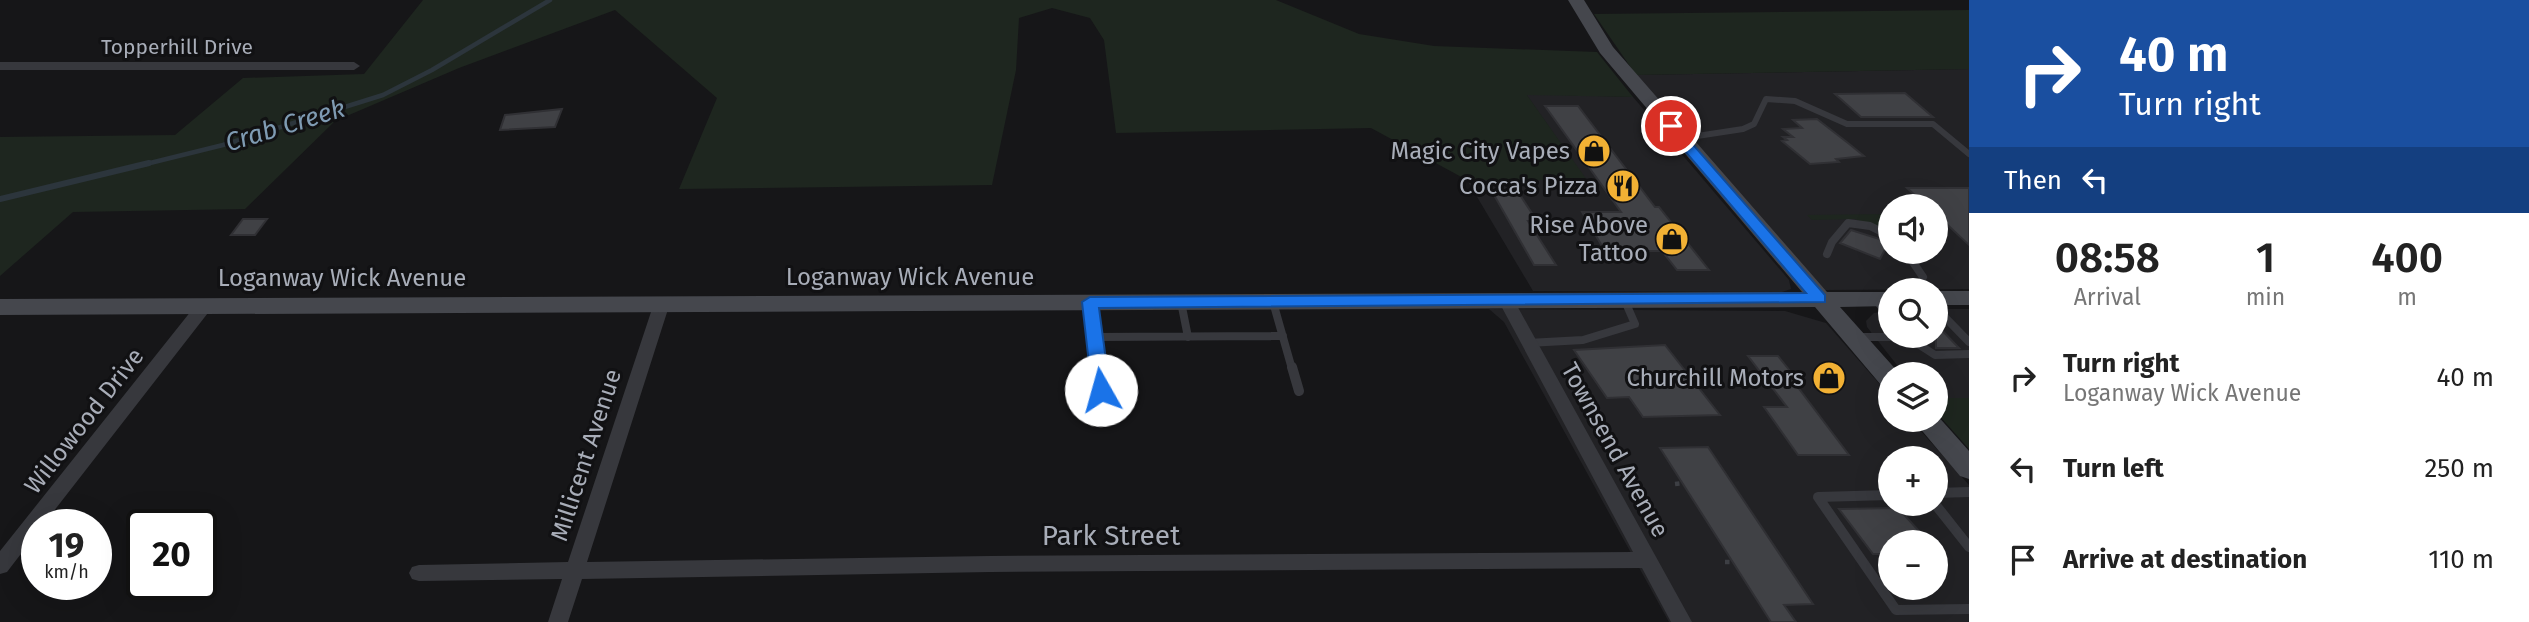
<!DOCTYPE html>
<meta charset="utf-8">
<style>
:root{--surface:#fff;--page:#f2f2f2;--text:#222;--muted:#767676}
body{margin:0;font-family:"Fira Sans",sans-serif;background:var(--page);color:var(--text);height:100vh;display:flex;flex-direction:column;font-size:26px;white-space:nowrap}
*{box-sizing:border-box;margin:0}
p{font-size:23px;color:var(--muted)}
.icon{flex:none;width:38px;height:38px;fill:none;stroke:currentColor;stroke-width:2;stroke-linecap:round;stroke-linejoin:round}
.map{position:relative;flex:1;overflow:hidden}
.panel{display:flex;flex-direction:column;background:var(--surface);width:560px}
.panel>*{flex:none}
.hud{background:#1a4fa0;color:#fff;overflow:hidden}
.controls{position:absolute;left:1878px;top:194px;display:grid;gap:14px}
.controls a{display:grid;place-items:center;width:70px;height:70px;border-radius:50%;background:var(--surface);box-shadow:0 7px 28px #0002;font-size:35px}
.speed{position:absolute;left:21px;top:509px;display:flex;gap:14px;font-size:35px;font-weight:700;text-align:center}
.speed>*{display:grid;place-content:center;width:91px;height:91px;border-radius:50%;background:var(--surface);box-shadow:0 7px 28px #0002;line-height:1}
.speed small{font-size:18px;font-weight:400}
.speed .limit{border:4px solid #111;border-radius:10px;background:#fff;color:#111}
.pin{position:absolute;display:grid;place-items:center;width:60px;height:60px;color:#fff;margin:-30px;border:4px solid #fff;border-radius:50%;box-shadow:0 2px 7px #0007}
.me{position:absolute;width:77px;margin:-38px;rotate:353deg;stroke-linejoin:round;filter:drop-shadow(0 0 5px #0008)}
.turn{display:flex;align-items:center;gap:24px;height:147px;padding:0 35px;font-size:32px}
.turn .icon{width:91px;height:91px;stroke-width:2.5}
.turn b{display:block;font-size:49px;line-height:60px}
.then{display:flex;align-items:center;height:66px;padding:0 35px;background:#0003;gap:14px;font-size:26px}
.eta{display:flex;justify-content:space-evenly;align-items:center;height:119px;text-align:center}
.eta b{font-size:42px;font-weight:600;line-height:49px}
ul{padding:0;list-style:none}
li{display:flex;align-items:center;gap:21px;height:91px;padding:0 35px}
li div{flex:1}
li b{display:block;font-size:26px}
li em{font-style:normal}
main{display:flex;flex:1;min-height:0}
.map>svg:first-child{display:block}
</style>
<main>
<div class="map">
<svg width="1969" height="622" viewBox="0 0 1969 622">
<rect width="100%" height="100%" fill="#161618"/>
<!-- built -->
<path fill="#222225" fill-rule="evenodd" d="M 1969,69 L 1969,289 L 1824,290 L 1636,75 ZM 1890,206 L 1936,206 L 1936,252 L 1890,252 Z
M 1526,94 L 1633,97 L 1789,280 L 1791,289 L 1782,292 L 1533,291 L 1467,180 L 1586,180 Z
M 1489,309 L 1785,311 L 1826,323 L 1890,396 L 1890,420 L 1911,420 L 1969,485 L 1969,622 L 1669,622 L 1504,322 ZM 1890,458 L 1936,458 L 1936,504 L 1890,504 ZM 1890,542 L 1936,542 L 1936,588 L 1890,588 Z
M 1936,309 L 1969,309 L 1969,398 L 1936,398 L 1936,374 L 1904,374 L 1867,327 L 1866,321 L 1874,313 L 1890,310 L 1890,336 L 1936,336 Z"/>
<!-- green -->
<path fill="#1e261f" d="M 423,0 L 1276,0 L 1359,34 L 1434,46 L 1597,52 L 1633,97 L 1527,95 L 1587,180 L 1467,180 L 1371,128 L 1116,133 L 1104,40 L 1090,18 L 1052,8 L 1019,18 L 1016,70 L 992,185 L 679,189 L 717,98 L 615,10 L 459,68 L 335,121 L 245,209 L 73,212 L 0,276 L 0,137 L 175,135 L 243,78 L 364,74 Z
M 1969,10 L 1969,69 L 1636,75 L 1594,14 Z
M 1890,214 L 1890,232 L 1855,219 L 1812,220 L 1807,215 Z
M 1936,398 L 1969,398 L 1969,449 L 1936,412 Z"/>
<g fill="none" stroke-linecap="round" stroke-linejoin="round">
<!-- stream-far1 -->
<path stroke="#2c353c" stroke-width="4.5" d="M 142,165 L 223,145 L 383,95 L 432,70 L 550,0"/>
<!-- stream -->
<path stroke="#2c353c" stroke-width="6" d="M 0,199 L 149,163"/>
</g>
<!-- building -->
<path fill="#404145" stroke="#303034" stroke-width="2" d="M 1905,93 L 1933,117 L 1861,117 L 1835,94 Z
M 1545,106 L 1578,106 L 1655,207 L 1659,207 L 1709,270 L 1677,270 L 1662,251 L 1608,251 L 1602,246 L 1582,212 L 1621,212 Z
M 562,109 L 555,127 L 500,130 L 505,115 Z
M 1817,119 L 1848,143 L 1864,156 L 1836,159 L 1839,162 L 1810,164 L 1782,141 L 1787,140 L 1783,137 L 1793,137 L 1783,129 L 1802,128 L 1793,120 Z
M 1907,188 L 1969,188 L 1969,245 L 1936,214 L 1936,206 L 1927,206 Z
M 1494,195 L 1520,195 L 1537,221 L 1528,221 L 1556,265 L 1534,265 Z
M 243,219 L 267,219 L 255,235 L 231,235 Z
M 1851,230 L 1889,242 L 1880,259 L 1840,243 Z
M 1936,324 L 1959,348 L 1936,348 Z
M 1665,345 L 1720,415 L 1643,417 L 1629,397 L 1607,398 L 1574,350 Z
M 1748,356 L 1778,356 L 1802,386 L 1797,386 L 1849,455 L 1798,455 L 1764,407 L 1787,407 Z
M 1708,447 L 1813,604 L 1784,605 L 1796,622 L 1771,622 L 1660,448 Z
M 1898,508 L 1929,542 L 1890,542 L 1890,554 L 1873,554 L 1839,509 Z"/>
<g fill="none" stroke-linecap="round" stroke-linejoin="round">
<!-- path -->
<path stroke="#3d3f44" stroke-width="4.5" stroke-dasharray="4.5 6" stroke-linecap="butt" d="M 1675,484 L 1683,483
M 1725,562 L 1732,562"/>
<!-- lane-far2 -->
<path stroke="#37383d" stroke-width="6" d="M 1684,138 L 1743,129 L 1754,124 L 1766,99 L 1795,101 L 1847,124 L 1933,124 L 1969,154"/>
<!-- lane-far1 -->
<path stroke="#37383d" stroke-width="8" d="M 1906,252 L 1923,277
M 1827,254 L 1832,242 L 1848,223 L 1870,226 L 1890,236
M 1876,300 L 1890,317
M 1090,302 L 1098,369
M 1181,302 L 1188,337
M 1273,302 L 1292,369
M 1936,308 L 1969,342
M 1095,337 L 1283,336
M 1856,337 L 1907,337 L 1935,355 L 1969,354
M 1528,343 L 1583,340 L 1635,324 L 1625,301"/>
<!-- lane -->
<path stroke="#37383d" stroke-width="10" d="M 1098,367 L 1101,390
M 1292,367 L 1299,391
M 1936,493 L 1969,492
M 1890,495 L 1818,497 L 1896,610 L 1969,609
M 1935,504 L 1969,547"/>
<!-- street -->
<path fill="#37383d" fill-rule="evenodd" d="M 0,62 L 354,62 L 360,66 L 354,70 L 0,70 Z
M 1507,297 L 1515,302 L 1692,622 L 1671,622 L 1642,568 L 990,572 L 582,579 L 568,622 L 548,622 L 562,579 L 419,581 L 412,579 L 409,573 L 412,567 L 419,565 L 568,562 L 654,303 L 662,298 L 670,303 L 587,562 L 990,556 L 1633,552 L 1499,302 Z
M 205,300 L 213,305 L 211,309 L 43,525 L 37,525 L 37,533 L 7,572 L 0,574 L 0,551 L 199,301 Z"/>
<!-- secondary -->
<path fill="#45474d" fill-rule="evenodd" d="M 1568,0 L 1584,0 L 1613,47 L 1827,292 L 1890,292 L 1890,306 L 1840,307 L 1899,373 L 1890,374 L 1890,388 L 1881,385 L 1815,307 L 0,315 L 0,299 L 1802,292 L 1600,53 Z
M 1936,291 L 1969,291 L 1969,305 L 1936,305 Z
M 1936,414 L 1969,451 L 1969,479 L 1960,476 L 1913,420 L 1936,420 Z"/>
</g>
<!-- route -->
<path fill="#1a73e8" stroke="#114b97" stroke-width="2" d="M 1666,124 L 1675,124 L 1825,295 L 1825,302 L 1099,308 L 1110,390 L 1101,396 L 1092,390 L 1082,302 L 1090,297 L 1806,293 L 1666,129 Z"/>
<!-- icons -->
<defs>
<symbol id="shop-disc" viewBox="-11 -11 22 22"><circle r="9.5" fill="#f2b134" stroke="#111113"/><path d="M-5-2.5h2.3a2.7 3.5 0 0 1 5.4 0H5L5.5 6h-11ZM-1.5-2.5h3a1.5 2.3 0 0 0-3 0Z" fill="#111"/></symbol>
<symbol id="restaurant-disc" viewBox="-11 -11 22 22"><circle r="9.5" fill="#f2b134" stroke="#111113"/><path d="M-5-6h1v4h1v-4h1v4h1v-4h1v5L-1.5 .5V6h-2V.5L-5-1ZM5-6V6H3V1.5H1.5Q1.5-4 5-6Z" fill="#111"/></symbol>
</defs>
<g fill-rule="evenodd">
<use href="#shop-disc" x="1575" y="132" width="38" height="38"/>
<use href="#restaurant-disc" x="1604" y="167" width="38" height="38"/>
<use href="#shop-disc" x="1653" y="220" width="38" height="38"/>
<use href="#shop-disc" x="1810" y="359" width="38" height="38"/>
</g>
<g text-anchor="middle" stroke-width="6" stroke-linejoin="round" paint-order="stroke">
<!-- far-street labels -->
<g font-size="21" fill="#a8adb8" stroke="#111113">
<text x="177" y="54">Topperhill Drive</text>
</g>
<!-- poi labels -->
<g font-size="24" fill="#a8adb8" stroke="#111113" text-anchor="end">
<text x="1570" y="159">Magic City Vapes</text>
<text x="1598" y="194">Cocca's Pizza</text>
<text x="1648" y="233">Rise Above<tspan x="1648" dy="28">Tattoo</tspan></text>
<text x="1804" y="386">Churchill Motors</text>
</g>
<!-- street labels -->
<g font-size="24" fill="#a8adb8" stroke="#111113">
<text x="910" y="285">Loganway Wick Avenue</text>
<text x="342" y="286">Loganway Wick Avenue</text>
<text transform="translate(84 421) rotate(-52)" y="8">Willowood Drive</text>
<text transform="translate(1615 450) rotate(61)" y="8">Townsend Avenue</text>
<text transform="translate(586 455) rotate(-72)" y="8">Millicent Avenue</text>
</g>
<!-- water labels -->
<g font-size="26" font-style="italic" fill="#7f9bb3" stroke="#111113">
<text transform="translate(285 125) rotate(-17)" y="9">Crab Creek</text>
</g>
<!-- near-street labels -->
<g font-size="28" fill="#a8adb8" stroke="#111113">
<text x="1111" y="545">Park Street</text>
</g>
</g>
</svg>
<div class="controls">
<a><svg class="icon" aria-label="sound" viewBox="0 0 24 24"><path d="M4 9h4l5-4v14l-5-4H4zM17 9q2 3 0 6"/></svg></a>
<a><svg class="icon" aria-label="search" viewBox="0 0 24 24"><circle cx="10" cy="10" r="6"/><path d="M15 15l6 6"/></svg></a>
<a><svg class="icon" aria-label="layers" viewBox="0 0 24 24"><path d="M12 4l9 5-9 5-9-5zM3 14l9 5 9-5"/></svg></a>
<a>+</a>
<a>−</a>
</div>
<div class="speed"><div>19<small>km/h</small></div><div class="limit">20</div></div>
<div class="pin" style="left:1671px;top:126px;background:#d93025"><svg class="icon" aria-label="arrive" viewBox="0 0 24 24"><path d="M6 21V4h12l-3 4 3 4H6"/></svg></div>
<svg class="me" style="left:1101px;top:390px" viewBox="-20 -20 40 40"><circle r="19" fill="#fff"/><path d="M0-13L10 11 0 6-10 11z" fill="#1a73e8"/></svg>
</div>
<section class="panel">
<div class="hud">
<div class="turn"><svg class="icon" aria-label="right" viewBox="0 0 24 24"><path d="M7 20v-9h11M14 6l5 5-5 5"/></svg><div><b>40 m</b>Turn right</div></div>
<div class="then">Then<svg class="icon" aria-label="left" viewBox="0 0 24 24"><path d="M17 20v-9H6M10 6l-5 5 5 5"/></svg></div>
</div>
<div class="eta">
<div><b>08:58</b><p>Arrival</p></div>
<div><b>1</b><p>min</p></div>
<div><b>400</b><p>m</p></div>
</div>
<ul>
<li><svg class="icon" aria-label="right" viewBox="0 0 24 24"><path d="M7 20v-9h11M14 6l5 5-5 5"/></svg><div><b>Turn right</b><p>Loganway Wick Avenue</p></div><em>40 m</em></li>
<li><svg class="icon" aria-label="left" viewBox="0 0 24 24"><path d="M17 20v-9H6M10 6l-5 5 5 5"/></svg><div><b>Turn left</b></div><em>250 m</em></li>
<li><svg class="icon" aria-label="arrive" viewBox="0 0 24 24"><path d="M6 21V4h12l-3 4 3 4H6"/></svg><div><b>Arrive at destination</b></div><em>110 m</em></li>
</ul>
</section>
</main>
